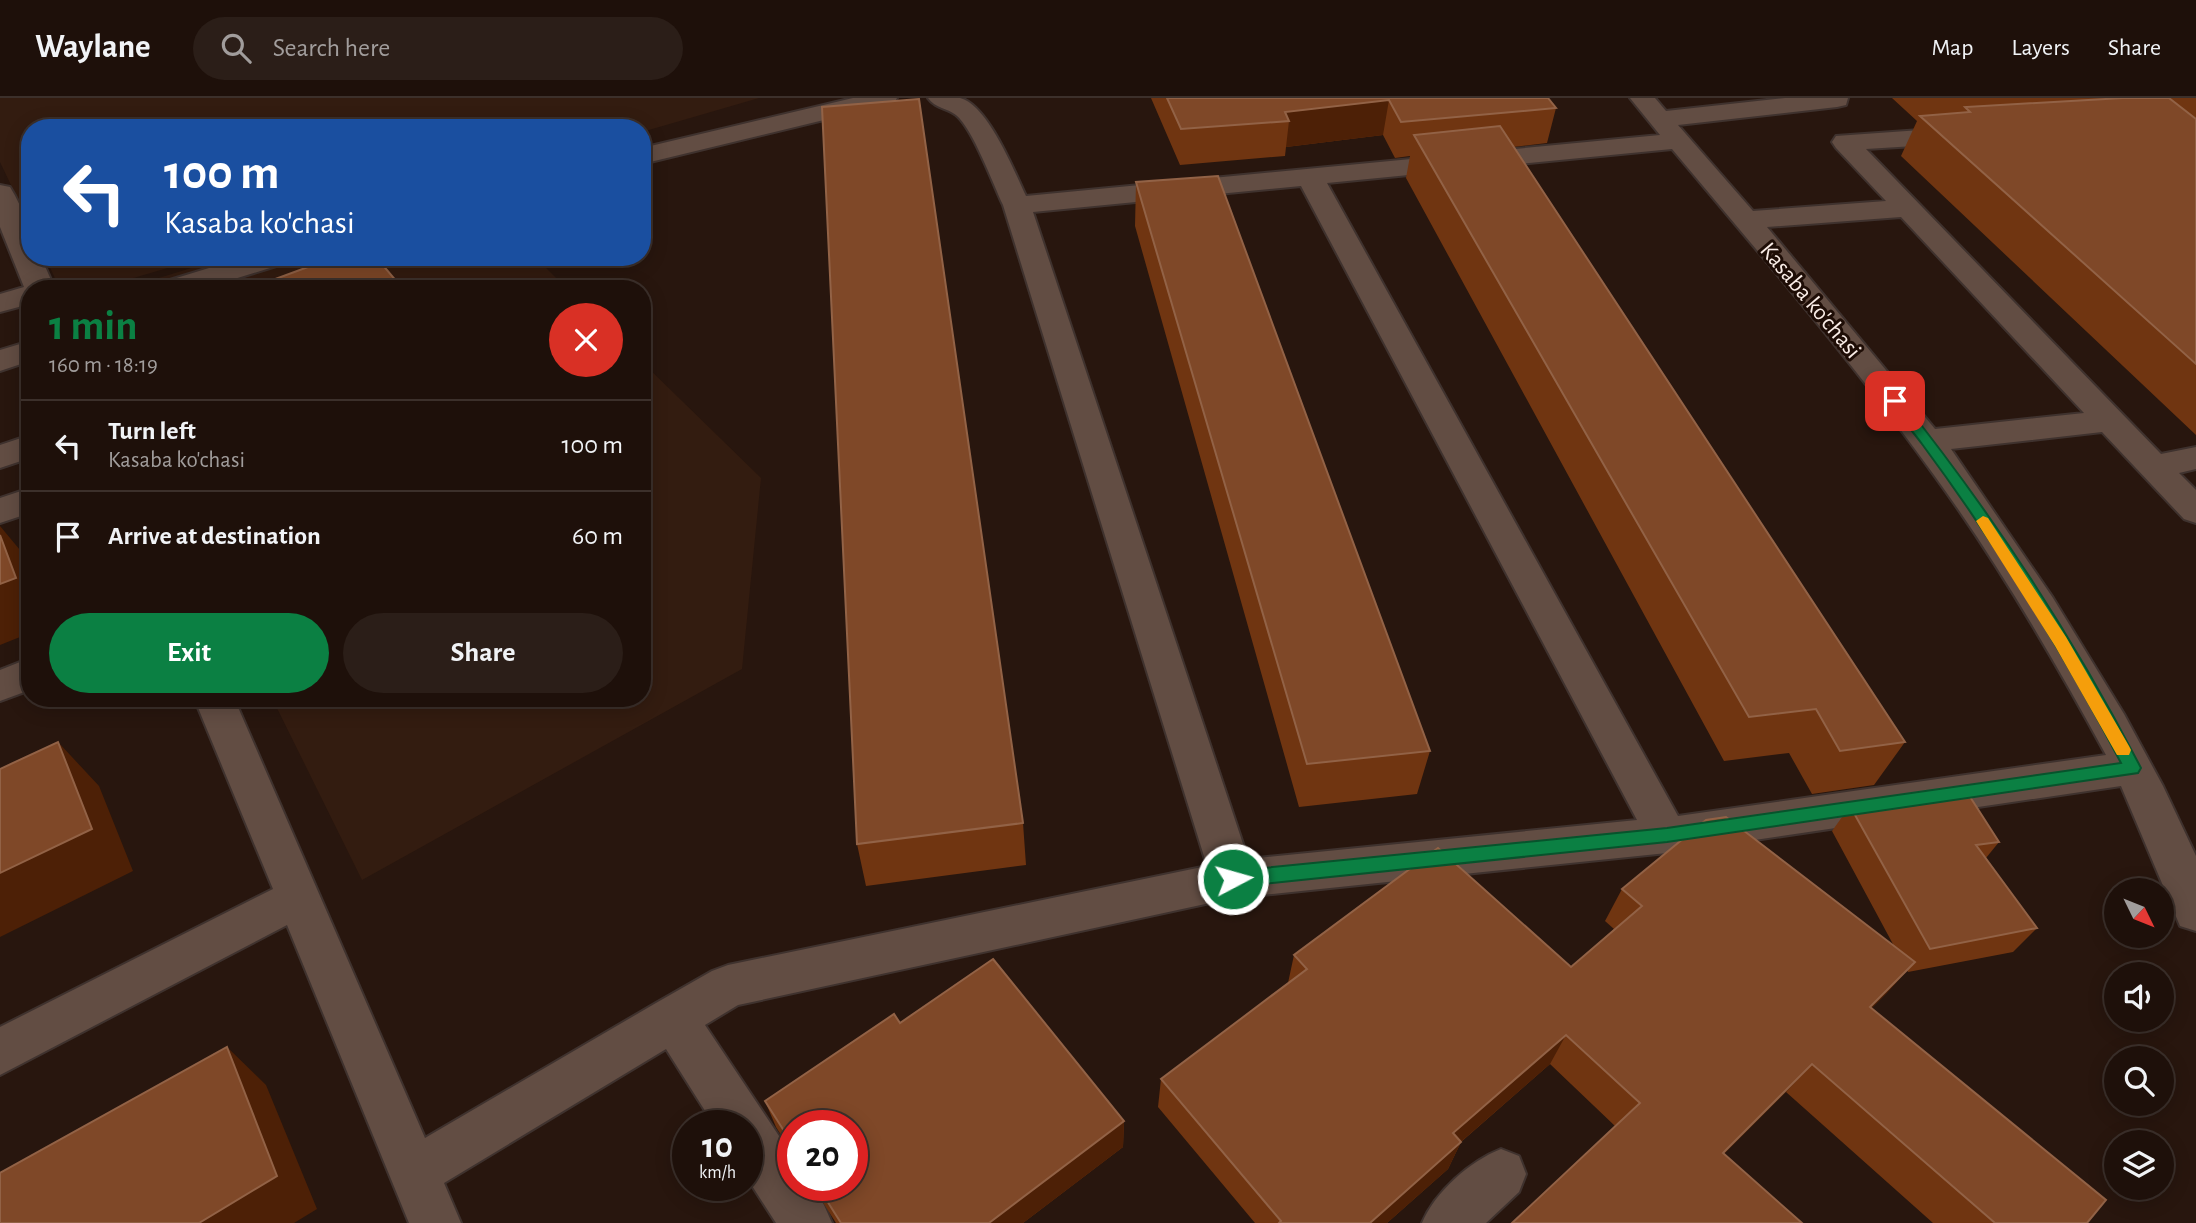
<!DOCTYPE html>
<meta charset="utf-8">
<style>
:root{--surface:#1e100a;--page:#2b1e18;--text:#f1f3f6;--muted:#a19d9c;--line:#3c302b;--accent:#0b8043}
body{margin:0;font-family:"Alegreya Sans",sans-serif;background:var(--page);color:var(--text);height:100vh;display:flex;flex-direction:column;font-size:26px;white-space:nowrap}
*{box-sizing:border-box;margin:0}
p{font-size:23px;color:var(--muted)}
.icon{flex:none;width:38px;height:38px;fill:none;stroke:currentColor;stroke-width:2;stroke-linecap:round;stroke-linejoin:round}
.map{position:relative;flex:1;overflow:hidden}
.details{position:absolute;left:21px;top:182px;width:630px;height:427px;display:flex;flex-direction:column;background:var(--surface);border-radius:28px;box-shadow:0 4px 18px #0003,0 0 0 2px var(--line)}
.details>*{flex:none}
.guide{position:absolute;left:21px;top:21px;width:630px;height:147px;border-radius:28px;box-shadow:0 4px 18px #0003,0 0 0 2px var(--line);background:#1a4fa0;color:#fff;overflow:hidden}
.needle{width:46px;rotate:133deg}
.buttons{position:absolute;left:2104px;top:780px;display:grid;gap:14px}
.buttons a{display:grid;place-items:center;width:70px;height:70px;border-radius:50%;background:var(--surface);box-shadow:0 4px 18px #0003,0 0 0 2px var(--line);font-size:35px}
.speed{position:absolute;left:672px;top:1012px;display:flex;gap:14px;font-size:35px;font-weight:700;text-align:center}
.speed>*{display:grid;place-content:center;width:91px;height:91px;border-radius:50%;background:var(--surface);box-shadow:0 4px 18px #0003,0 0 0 2px var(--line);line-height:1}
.speed small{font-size:18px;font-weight:400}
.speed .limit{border:10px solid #d22;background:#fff;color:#111}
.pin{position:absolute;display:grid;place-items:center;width:60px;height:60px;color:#fff;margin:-30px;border-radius:14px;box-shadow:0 4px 10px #0006}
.me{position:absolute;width:77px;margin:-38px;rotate:84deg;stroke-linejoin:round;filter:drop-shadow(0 0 5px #0008)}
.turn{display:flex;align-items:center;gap:24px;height:147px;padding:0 28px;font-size:32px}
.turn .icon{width:91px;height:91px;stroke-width:2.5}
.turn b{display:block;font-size:49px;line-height:60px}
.round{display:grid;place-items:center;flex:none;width:74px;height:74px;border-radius:37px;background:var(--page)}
.overview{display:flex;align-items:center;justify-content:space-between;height:119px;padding:0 28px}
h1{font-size:42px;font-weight:700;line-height:52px;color:var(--accent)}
.action{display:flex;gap:14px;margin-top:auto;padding:14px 28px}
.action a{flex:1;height:80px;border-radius:42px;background:var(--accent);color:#fff;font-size:28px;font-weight:700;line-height:80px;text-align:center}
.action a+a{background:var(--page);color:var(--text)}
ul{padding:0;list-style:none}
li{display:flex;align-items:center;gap:21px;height:91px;padding:0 28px;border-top:2px solid var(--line)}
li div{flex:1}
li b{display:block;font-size:26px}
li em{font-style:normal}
header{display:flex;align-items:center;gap:42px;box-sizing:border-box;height:98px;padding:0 35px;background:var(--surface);border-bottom:2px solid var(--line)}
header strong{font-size:33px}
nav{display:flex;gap:38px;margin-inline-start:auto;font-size:24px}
.search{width:490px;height:63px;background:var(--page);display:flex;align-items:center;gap:18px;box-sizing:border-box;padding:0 24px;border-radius:38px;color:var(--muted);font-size:26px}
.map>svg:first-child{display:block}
</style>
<header>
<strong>Waylane</strong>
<div class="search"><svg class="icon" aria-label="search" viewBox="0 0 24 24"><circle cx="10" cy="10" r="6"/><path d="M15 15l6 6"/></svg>Search here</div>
<nav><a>Map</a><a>Layers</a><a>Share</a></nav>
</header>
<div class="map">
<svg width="2196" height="1125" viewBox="0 0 2196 1125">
<rect width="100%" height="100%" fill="#28160e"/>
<!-- built -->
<path fill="#331c10" d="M 0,0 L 759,0 L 642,34 L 642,30 L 30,30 L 30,127 L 0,64 Z
M 45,159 L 205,159 L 96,191 L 60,191 Z
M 227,159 L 535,159 L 567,191 L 123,191 Z
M 642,264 L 761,380 L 742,571 L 362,782 L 272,600 L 642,600 Z"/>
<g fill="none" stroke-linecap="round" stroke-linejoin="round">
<defs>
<path id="minor" d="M 853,0 L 897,0 L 894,5 L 642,66 L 642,50 Z
M 928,0 C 938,0 951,0 960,0 C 988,7 1014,73 1026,98 L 1660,37 L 1630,0 L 1655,0 L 1666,13 L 1785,0 L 1848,0 L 1846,7 L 1837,9 L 1678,27 L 1753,113 L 1886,103 L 1836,50 L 1832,44 L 1836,38 L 1963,29 L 1972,32 L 1976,37 L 1972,42 L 1963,45 L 1866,51 L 2161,356 L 2196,349 L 2196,371 L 2179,375 L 2196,392 L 2196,425 L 2184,421 L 2102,334 L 1951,351 L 2053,500 L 2124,616 L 2163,688 L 2196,758 L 2196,833 L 2180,828 L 2121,688 L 1667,755 L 1233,800 L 738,907 L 705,927 L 793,1059 L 793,1087 L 811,1087 L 824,1107 L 832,1125 L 776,1125 L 747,1080 L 747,1027 L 714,1027 L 666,951 L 444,1085 L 461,1125 L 409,1125 L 287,827 L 0,977 L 0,929 L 273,791 L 194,600 L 234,600 L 425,1040 L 656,905 L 712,873 L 728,867 L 1207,768 L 1003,107 C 993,86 973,31 956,17 C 947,10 935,10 928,0 ZM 1672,51 C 1761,157 1852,263 1934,377 C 1998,465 2054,561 2106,657 L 1678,718 L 1327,85 ZM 1301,88 L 1637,722 L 1248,761 L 1033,114 ZM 1901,119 L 2084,315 L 1935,331 L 1767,129 Z
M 0,87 L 10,89 C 24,111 30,134 30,159 L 41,159 L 55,191 L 30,191 L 30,206 L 0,214 L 0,196 L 24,189 L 0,129 Z
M 245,159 L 290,159 L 286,165 L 202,191 L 155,191 L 160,185 Z
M 30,243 L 30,263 L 0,273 L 0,252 Z
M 30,337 L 30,360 L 0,370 L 0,347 Z
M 30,390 L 30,415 L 0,425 L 0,400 Z
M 30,560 L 30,592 L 0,603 L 0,572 Z
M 1501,1051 L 1519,1058 L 1526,1076 L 1519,1094 L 1486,1125 L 1422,1125 C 1435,1094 1470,1063 1501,1051 Z"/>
</defs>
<!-- minor casing -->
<use href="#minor" stroke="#3f322e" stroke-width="4"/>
<!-- minor -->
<use href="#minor" fill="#624d43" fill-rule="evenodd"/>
</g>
<!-- wall -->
<path fill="#703511" d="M 1151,0 L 1548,0 L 1556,10 L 1547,45 L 1513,49 L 1905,644 L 1874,687 L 1812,696 L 1789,655 L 1724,663 L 1406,80 L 1410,58 L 1395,60 L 1383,37 L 1286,49 L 1285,58 L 1180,67 Z
M 1892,0 L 2196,0 L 2196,337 L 1901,58 L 1917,23 Z
M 1136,84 L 1430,653 L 1417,696 L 1299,709 L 1135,128 Z
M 1850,708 L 1999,744 L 1986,760 L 2037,830 L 2013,854 L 1908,874 L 1907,872 L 1871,910 L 2087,1125 L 1933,1125 L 1786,994 L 1615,1028 L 1550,966 L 1461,1044 L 1448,1071 L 1387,1125 L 1255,1125 L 1158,1009 L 1161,981 L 1288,885 L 1294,857 L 1571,869 L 1614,831 L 1605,823 L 1622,791 L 1894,848 L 1832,733 Z
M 1023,725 L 1026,767 L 866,788 L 857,746 Z
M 900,925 L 1124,1023 L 1123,1049 L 1023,1125 L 836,1125 L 812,1087 L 852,1087 L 793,1027 L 793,1056 L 776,1029 L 765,1003 Z"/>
<!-- shaded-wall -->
<path fill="#4d2006" d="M 1389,2 L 1383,37 L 1286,49 L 1289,23 L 1285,14 Z
M 0,428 L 30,464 L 30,535 L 0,547 Z
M 58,644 L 99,688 L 133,773 L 0,839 L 0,775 Z
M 1915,864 L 1887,895 L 1843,939 L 1870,909 Z
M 1566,937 L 1550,966 L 1440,1062 L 1453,1035 Z
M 227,949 L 266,987 L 317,1111 L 294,1125 L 199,1125 Z
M 1812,966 L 1786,994 L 1699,1081 L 1723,1055 Z
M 1124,1023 L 1123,1049 L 1023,1125 L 989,1125 Z
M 1461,1044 L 1448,1071 L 1387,1125 L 1370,1125 Z"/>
<!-- building -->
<path fill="#7f4828" stroke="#926246" stroke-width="2" d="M 1167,0 L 1548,0 L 1556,10 L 1401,24 L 1389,2 L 1285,14 L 1289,23 L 1181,31 Z
M 2123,0 L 2169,0 L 2196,21 L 2196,266 L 1920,18 L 1970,14 L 1965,9 Z
M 919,1 L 1023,725 L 857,746 L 822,9 Z
M 1500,28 L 1905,644 L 1840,653 L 1816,611 L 1749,619 L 1414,37 Z
M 1218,78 L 1430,653 L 1307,666 L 1136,84 Z
M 335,159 L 376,159 L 403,191 L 252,191 L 251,190 Z
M 0,437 L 16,480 L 0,486 Z
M 58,644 L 92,731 L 0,775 L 0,671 Z
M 1965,691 L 1999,744 L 1976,747 L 2037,830 L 1930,851 L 1850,708 Z
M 1726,719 L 1915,864 L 1870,909 L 2106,1102 L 2087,1125 L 1995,1125 L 1812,966 L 1723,1055 L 1802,1125 L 1512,1125 L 1640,1005 L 1566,937 L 1453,1035 L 1461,1044 L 1370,1125 L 1279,1125 L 1281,1123 L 1161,981 L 1307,871 L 1294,857 L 1438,750 L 1571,869 L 1642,808 L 1622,791 L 1706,722 Z
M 993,861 L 1124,1023 L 989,1125 L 841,1125 L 817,1087 L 852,1087 L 852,1027 L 793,1027 L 793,1047 L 765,1003 L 894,916 L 900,925 Z
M 227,949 L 277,1078 L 199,1125 L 0,1125 L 0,1075 Z"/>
<!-- route -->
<path fill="#0b8043" stroke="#07532c" stroke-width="2" d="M 1895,299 L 1900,300 C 1991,414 2074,540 2141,670 L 2138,675 L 1667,744 L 1233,789 L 1227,787 L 1224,781 L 1227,776 L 1233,773 L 1667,730 L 2121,665 C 2063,554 1996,446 1922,346 C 1911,331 1899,318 1888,303 Z"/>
<!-- slow -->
<path fill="#f59e0b" d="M 1983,418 L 1988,420 L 2066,539 L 2129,648 L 2131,652 L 2129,657 L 2117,657 L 2055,548 L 1976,423 Z"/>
<g text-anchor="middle" stroke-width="6" stroke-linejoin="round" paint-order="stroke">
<!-- street labels -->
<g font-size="24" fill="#f9ece6" stroke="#1e0d06">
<text transform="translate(1811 202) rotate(50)" y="8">Kasaba ko'chasi</text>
</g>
</g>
</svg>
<div class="buttons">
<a><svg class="needle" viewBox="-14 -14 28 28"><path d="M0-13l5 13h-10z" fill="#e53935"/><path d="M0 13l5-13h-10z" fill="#a19d9c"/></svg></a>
<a><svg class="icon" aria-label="sound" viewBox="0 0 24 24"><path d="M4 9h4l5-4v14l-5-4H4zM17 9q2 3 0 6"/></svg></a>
<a><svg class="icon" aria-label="search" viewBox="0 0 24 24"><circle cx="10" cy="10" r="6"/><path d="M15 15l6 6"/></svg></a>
<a><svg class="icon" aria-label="layers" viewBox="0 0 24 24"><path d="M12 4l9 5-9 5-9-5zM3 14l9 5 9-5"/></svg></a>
</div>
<div class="speed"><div>10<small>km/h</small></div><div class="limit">20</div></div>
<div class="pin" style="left:1895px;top:303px;background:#d93025"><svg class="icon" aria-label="arrive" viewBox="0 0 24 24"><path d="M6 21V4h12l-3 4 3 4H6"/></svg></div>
<svg class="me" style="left:1233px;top:781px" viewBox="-20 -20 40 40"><circle r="17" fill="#0b8043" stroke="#fff" stroke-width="3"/><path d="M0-11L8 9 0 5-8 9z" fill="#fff"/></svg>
<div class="guide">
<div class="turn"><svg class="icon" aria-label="left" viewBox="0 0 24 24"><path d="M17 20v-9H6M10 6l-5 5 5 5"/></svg><div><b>100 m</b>Kasaba ko'chasi</div></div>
</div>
<section class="details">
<div class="overview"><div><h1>1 min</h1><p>160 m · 18:19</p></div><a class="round" style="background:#d93025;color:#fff"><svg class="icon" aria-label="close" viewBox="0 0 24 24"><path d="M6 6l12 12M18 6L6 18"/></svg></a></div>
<ul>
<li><svg class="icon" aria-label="left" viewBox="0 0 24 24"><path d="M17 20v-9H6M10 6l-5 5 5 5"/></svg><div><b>Turn left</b><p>Kasaba ko'chasi</p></div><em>100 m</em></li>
<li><svg class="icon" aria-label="arrive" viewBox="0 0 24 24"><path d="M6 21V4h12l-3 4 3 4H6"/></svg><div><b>Arrive at destination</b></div><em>60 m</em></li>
</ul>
<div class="action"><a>Exit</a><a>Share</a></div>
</section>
</div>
